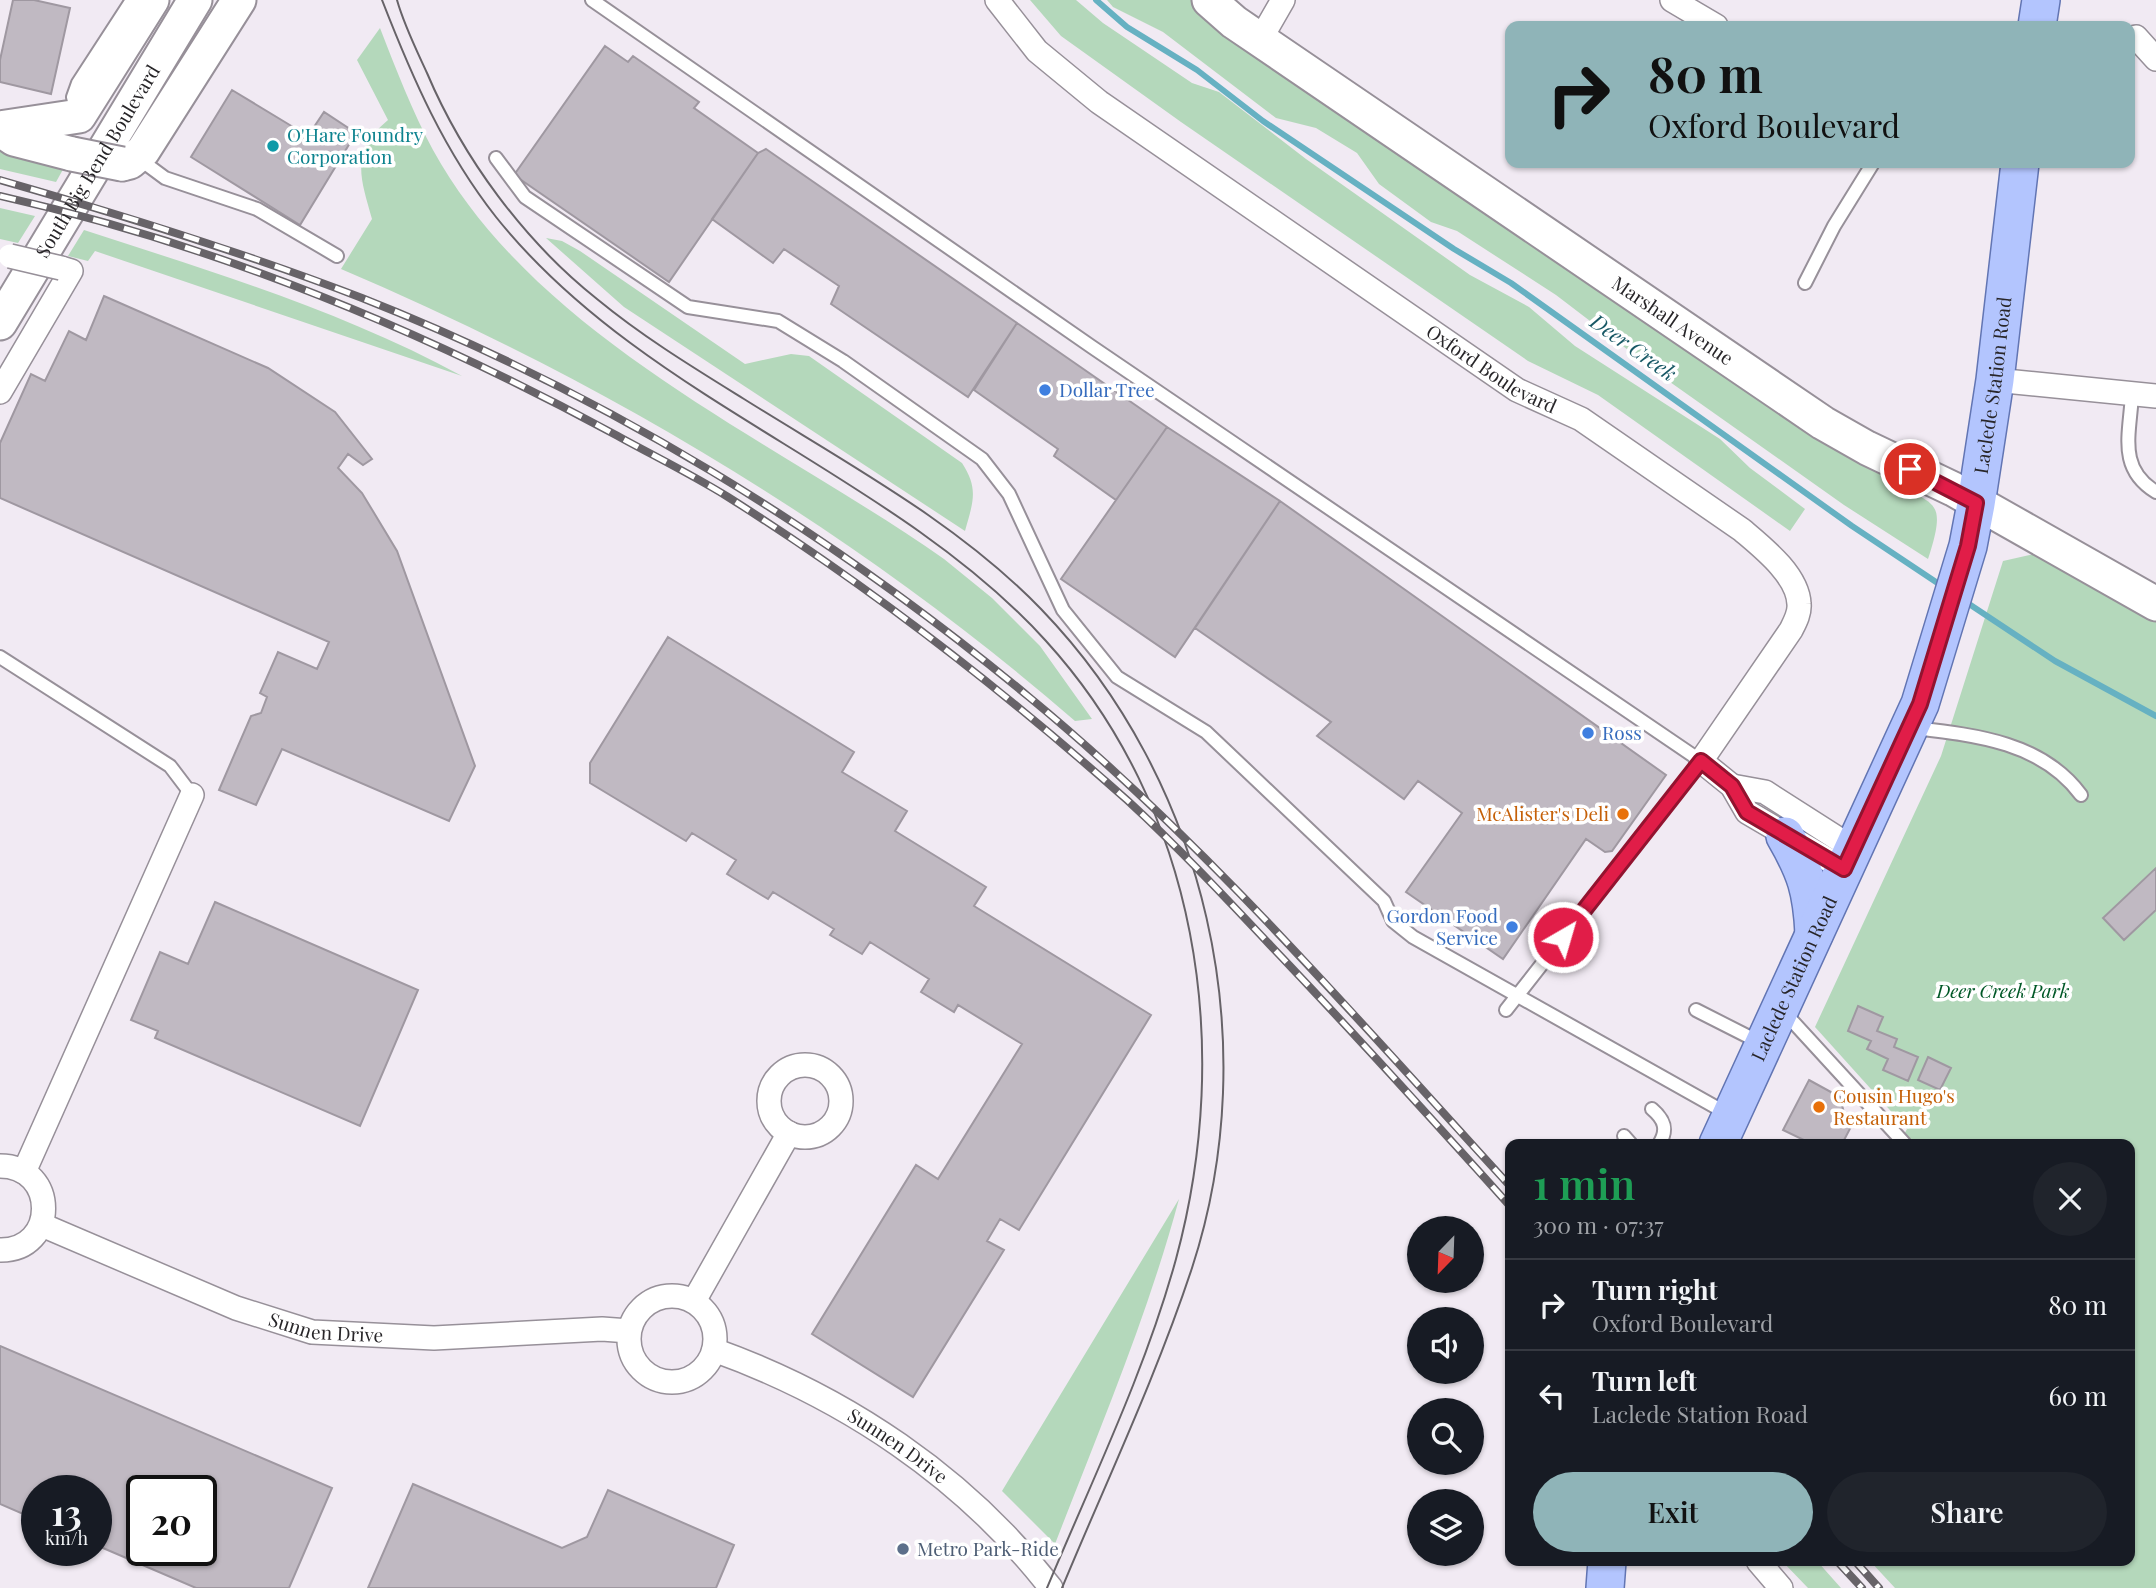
<!DOCTYPE html>
<meta charset="utf-8">
<style>
:root{--surface:#171b24;--page:#20242c;--text:#f1f3f6;--muted:#9ea1a6;--line:#363941;--accent:#8fb4b8}
body{margin:0;font-family:"Playfair Display",serif;background:var(--page);color:var(--text);height:100vh;display:flex;flex-direction:column;font-size:26px;white-space:nowrap}
*{box-sizing:border-box;margin:0}
p{font-size:23px;color:var(--muted)}
.icon{flex:none;width:38px;height:38px;fill:none;stroke:currentColor;stroke-width:2;stroke-linecap:round;stroke-linejoin:round}
.map{position:relative;flex:1;overflow:hidden}
.drawer{position:absolute;left:1505px;top:1139px;width:630px;height:427px;display:flex;flex-direction:column;background:var(--surface);border-radius:14px;box-shadow:0 2px 5px #0004}
.drawer>*{flex:none}
.hud{position:absolute;left:1505px;top:21px;width:630px;height:147px;border-radius:14px;box-shadow:0 2px 5px #0004;background:#8fb4b8;color:#111;overflow:hidden}
.needle{width:46px;rotate:203deg}
.fabs{position:absolute;left:1407px;top:1216px;display:grid;gap:14px}
.fabs a{display:grid;place-items:center;width:77px;height:77px;border-radius:50%;background:var(--surface);box-shadow:0 2px 5px #0004;font-size:35px}
.speed{position:absolute;left:21px;top:1475px;display:flex;gap:14px;font-size:35px;font-weight:700;text-align:center}
.speed>*{display:grid;place-content:center;width:91px;height:91px;border-radius:50%;background:var(--surface);box-shadow:0 2px 5px #0004;line-height:1}
.speed small{font-size:18px;font-weight:400}
.speed .limit{border:4px solid #111;border-radius:10px;background:#fff;color:#111}
.pin{position:absolute;display:grid;place-items:center;width:60px;height:60px;color:#fff;margin:-30px;border:4px solid #fff;border-radius:50%;box-shadow:0 2px 7px #0007}
.me{position:absolute;width:77px;margin:-38px;rotate:38deg;stroke-linejoin:round;filter:drop-shadow(0 0 5px #0008)}
.turn{display:flex;align-items:center;gap:24px;height:147px;padding:0 28px;font-size:32px}
.turn .icon{width:91px;height:91px;stroke-width:2.5}
.turn b{display:block;font-size:49px;line-height:60px}
.round{display:grid;place-items:center;flex:none;width:74px;height:74px;border-radius:37px;background:var(--page)}
.overview{display:flex;align-items:center;justify-content:space-between;height:119px;padding:0 28px}
h1{font-size:42px;font-weight:600;line-height:52px;color:#1e9e55}
.button{display:flex;gap:14px;margin-top:auto;padding:14px 28px}
.button a{flex:1;height:80px;border-radius:42px;background:var(--accent);color:#111;font-size:28px;font-weight:600;line-height:80px;text-align:center}
.button a+a{background:var(--page);color:var(--text)}
ul{padding:0;list-style:none}
li{display:flex;align-items:center;gap:21px;height:91px;padding:0 28px;border-top:2px solid var(--line)}
li div{flex:1}
li b{display:block;font-size:26px}
li em{font-style:normal}
.map>svg:first-child{display:block}
</style>
<div class="map">
<svg width="2156" height="1588" viewBox="0 0 2156 1588">
<rect width="100%" height="100%" fill="#f1eaf3"/>
<!-- green -->
<path fill="#b4d8bb" d="M 1030,0 L 1076,0 L 1103,23 L 1192,83 L 1219,92 L 1306,159 L 1470,275 L 1529,307 L 1575,346 L 1720,439 L 1750,468 L 1805,509 L 1790,531 L 1598,395 L 1528,361 L 1181,122 L 1061,36 Z
M 1107,0 L 1195,0 L 1886,472 C 1927,511 1951,489 1928,559 L 1844,505 L 1670,382 L 1556,295 L 1457,231 L 1431,222 L 1379,184 L 1357,153 L 1316,128 L 1276,118 L 1163,32 L 1113,7 Z
M 380,28 C 396,69 412,111 433,150 C 537,339 773,439 944,559 L 992,598 L 1040,646 L 1092,719 L 1075,721 C 857,532 607,382 341,269 L 372,219 C 360,176 350,152 388,120 L 357,60 Z
M 0,149 L 66,164 L 56,182 L 0,169 Z
M 0,208 L 35,216 L 18,243 L 0,239 Z
M 84,230 C 213,272 342,311 462,376 L 95,251 L 88,261 L 68,256 Z
M 546,238 L 562,241 L 580,251 L 745,364 L 791,354 L 809,356 L 962,463 C 979,489 973,502 965,531 L 624,307 Z
M 2038,553 L 2156,620 L 2156,1588 L 1895,1588 L 1870,1561 L 2130,1561 L 2130,1144 L 1899,1144 L 1907,1129 L 1815,1027 L 1941,756 L 2003,561 Z
M 1179,1199 C 1147,1318 1099,1430 1055,1544 L 1002,1491 Z
M 1782,1561 L 1817,1561 L 1841,1588 L 1808,1588 Z"/>
<g fill="none" stroke-linecap="round" stroke-linejoin="round">
<!-- stream -->
<path stroke="#66b1c2" stroke-width="6" d="M 1096,0 L 1127,27 L 1197,70 L 1263,121 L 1454,249 L 1511,283 L 1852,526 L 1942,586
M 1963,600 L 2055,661 L 2156,716"/>
</g>
<!-- building -->
<path fill="#c0b9c2" stroke="#9f98a1" stroke-width="2" fill-rule="evenodd" d="M 13,0 L 34,0 L 70,8 L 51,94 L 0,82 L 0,60 Z
M 605,46 L 628,62 L 633,56 L 699,102 L 694,108 L 758,153 L 669,282 L 514,175 Z
M 232,90 L 308,136 L 324,112 L 356,133 L 300,225 L 191,157 Z
M 766,149 L 1017,323 L 968,397 L 831,304 L 839,286 L 784,249 L 773,263 L 712,219 L 758,153 Z
M 104,296 L 268,368 L 335,412 L 372,459 L 363,465 L 348,454 L 338,468 L 362,493 L 397,551 L 475,766 L 449,821 L 282,749 L 256,805 L 219,790 L 251,716 L 261,713 L 267,697 L 260,693 L 278,652 L 317,669 L 329,642 L 0,498 L 0,443 L 31,374 L 45,381 L 69,331 L 86,340 Z
M 1017,323 L 1167,427 L 1116,500 L 1054,456 L 1058,449 L 974,390 Z
M 1167,427 L 1280,501 L 1175,657 L 1061,579 Z
M 1280,501 L 1666,775 L 1612,851 L 1605,852 L 1586,839 L 1503,959 L 1406,892 L 1462,813 L 1418,781 L 1404,799 L 1317,736 L 1331,722 L 1195,628 Z
M 668,637 L 854,752 L 842,772 L 907,811 L 895,831 L 986,887 L 974,906 L 1151,1015 L 1019,1230 L 1000,1219 L 987,1241 L 1004,1250 L 913,1397 L 812,1334 L 916,1165 L 938,1179 L 1022,1044 L 958,1005 L 954,1012 L 921,992 L 929,979 L 870,942 L 862,954 L 830,935 L 834,929 L 773,892 L 768,899 L 727,874 L 736,860 L 692,833 L 686,841 L 590,783 L 590,763 Z
M 2156,868 L 2156,910 L 2124,940 L 2103,918 Z
M 215,902 L 418,990 L 360,1126 L 155,1038 L 158,1031 L 131,1020 L 160,952 L 188,964 Z
M 1858,1006 L 1883,1017 L 1877,1031 L 1897,1039 L 1894,1047 L 1918,1057 L 1908,1081 L 1883,1070 L 1888,1059 L 1867,1049 L 1871,1041 L 1848,1031 Z
M 1928,1057 L 1951,1068 L 1940,1090 L 1918,1080 Z
M 1809,1080 L 1840,1097 L 1845,1117 L 1854,1121 L 1842,1144 L 1812,1144 L 1783,1130 Z
M 0,1346 L 332,1488 L 289,1588 L 196,1588 L 96,1545 L 96,1491 L 37,1491 L 37,1520 L 0,1504 ZM 142,1491 L 201,1491 L 201,1550 L 142,1550 Z
M 413,1484 L 562,1548 L 587,1537 L 608,1490 L 734,1545 L 716,1588 L 368,1588 Z"/>
<g fill="none" stroke-linecap="round" stroke-linejoin="round">
<defs>
<path id="lane" d="M 592,0 L 1092,347 L 1701,761 L 1506,1010
M 75,105 L 73,97 L 78,83 L 132,0
M 138,158 L 165,178 L 257,209 L 337,256
M 496,158 L 525,197 L 688,307 L 778,321 L 843,361 L 982,459 L 1009,494 L 1063,610 L 1117,677 L 1206,732 L 1384,901 L 1393,921 L 1413,937 L 1728,1114
M 1805,283 L 1834,226 L 1873,163
M 2132,394 C 2130,434 2117,468 2156,492
M 0,657 L 170,766 L 192,795
M 1914,728 C 1975,735 2042,742 2081,795
M 1696,1010 L 1761,1043
M 1784,1012 L 1905,1144
M 1652,1109 C 1665,1120 1668,1130 1659,1144
M 1624,1136 L 1631,1144"/>
<g id="street">
<path id="s1" d="M 997,0 L 1037,51 L 1099,102 L 1517,390 L 1581,419 L 1742,530 C 1762,547 1798,575 1799,604 C 1800,613 1795,622 1791,630 L 1701,761 L 1732,786 L 1747,812 L 1844,869"/>
<path d="M 1672,0 L 1716,26"/>
<path d="M 2136,37 L 2156,59"/>
<path d="M 1260,40 L 1283,0"/>
<path d="M 1995,380 L 2156,396"/>
<path d="M 0,392 L 71,271 L 61,268"/>
<path d="M 1732,786 L 1765,792 L 1854,849"/>
<circle cx="805" cy="1101" r="36"/>
<path d="M 0,1166 C 58,1166 58,1251 0,1250"/>
<path d="M 24,1172 L 192,795"/>
<path id="s2" d="M 42,1225 L 236,1308 L 312,1332 L 434,1338 L 602,1329 L 629,1331"/>
<circle cx="672" cy="1339" r="43"/>
<path d="M 694,1301 L 789,1133"/>
<path id="s3" d="M 714,1350 C 845,1397 965,1477 1051,1588"/>
<path d="M 1758,1561 L 1781,1588"/>
</g>
<g id="secondary">
<path id="s4" d="M 1209,0 L 1234,22 L 1823,423 L 1867,448 L 1953,489 L 2156,604"/>
<path d="M 0,128 L 79,116 L 152,0"/>
<path d="M 2,131 L 14,139 L 72,154"/>
<path d="M 122,164 L 130,162 L 143,151 L 239,0"/>
<path id="s5" d="M 0,323 L 195,0"/>
</g>
<g id="primary">
<path d="M 2037,26 L 2041,0"/>
<path d="M 1785,836 C 1806,872 1812,891 1814,934"/>
<path id="s6" d="M 1718,1144 L 1920,704 L 1968,546 L 1976,504 L 1995,380 L 2020,163"/>
<path d="M 1605,1588 L 1607,1561"/>
</g>
</defs>
<!-- lane casing -->
<use href="#lane" stroke="#979099" stroke-width="16"/>
<!-- street casing -->
<use href="#street" stroke="#979099" stroke-width="26"/>
<!-- secondary casing -->
<use href="#secondary" stroke="#979099" stroke-width="37"/>
<!-- primary casing -->
<use href="#primary" stroke="#6275b3" stroke-width="40"/>
<!-- lane -->
<use href="#lane" stroke="#fff" stroke-width="12"/>
<!-- street -->
<use href="#street" stroke="#fff" stroke-width="23"/>
<!-- secondary -->
<use href="#secondary" stroke="#fff" stroke-width="33"/>
<!-- primary -->
<use href="#primary" stroke="#b3c5fe" stroke-width="37"/>
<!-- tram -->
<path stroke="#676368" stroke-width="2" d="M 382,0 C 412,77 444,151 496,217 C 608,357 777,430 920,532 C 965,564 1009,600 1046,641 C 1198,808 1234,1045 1176,1259 C 1145,1372 1092,1480 1047,1588
M 397,0 C 404,25 416,49 427,73 C 463,158 524,241 597,299 C 643,337 694,368 744,399 C 846,463 957,522 1041,609 C 1207,781 1266,1041 1192,1268 C 1156,1377 1106,1482 1062,1588"/>
<defs>
<path id="rail" d="M 0,180 C 122,215 243,252 362,298 C 603,393 829,531 1029,697 C 1206,843 1356,1018 1510,1186
M 0,196 C 214,244 422,330 614,434 C 652,455 691,474 728,497 C 869,586 1002,689 1127,800 C 1177,846 1224,896 1271,946 C 1352,1031 1431,1118 1510,1206
M 1837,1561 L 1862,1588
M 1855,1561 L 1879,1588"/>
</defs>
<!-- rail casing -->
<use href="#rail" stroke="#676368" stroke-width="8"/>
<!-- rail -->
<use href="#rail" stroke="#fff" stroke-width="5" stroke-dasharray="16" stroke-linecap="butt"/>
<defs>
<path id="street-bridge" d="M 10,256 L 61,268"/>
<path id="secondary-bridge" d="M 72,154 L 122,164"/>
</defs>
<!-- street-bridge casing -->
<use href="#street-bridge" stroke="#979099" stroke-width="26" stroke-linecap="butt"/>
<!-- secondary-bridge casing -->
<use href="#secondary-bridge" stroke="#979099" stroke-width="37" stroke-linecap="butt"/>
<!-- street-bridge -->
<use href="#street-bridge" stroke="#fff" stroke-width="23"/>
<!-- secondary-bridge -->
<use href="#secondary-bridge" stroke="#fff" stroke-width="33"/>
</g>
<g fill="none" stroke-linecap="round" stroke-linejoin="round">
<defs>
<path id="route" d="M 1563,937 L 1701,761 L 1732,786 L 1747,812 L 1844,869 L 1920,704 L 1968,546 L 1976,503 L 1910,469"/>
</defs>
<!-- route casing -->
<use href="#route" stroke="#92132f" stroke-width="18"/>
<!-- route -->
<use href="#route" stroke="#e11d48" stroke-width="12"/>
</g>
<!-- markers -->
<circle fill="#0f9aa8" stroke="#fff" stroke-width="2.5" cx="273" cy="146" r="7"/>
<g fill="#3f7fe0" stroke="#fff" stroke-width="2.5">
<circle cx="1045" cy="390" r="7"/>
<circle cx="1588" cy="733" r="7"/>
<circle cx="1512" cy="927" r="7"/>
</g>
<g fill="#e8710a" stroke="#fff" stroke-width="2.5">
<circle cx="1623" cy="814" r="7"/>
<circle cx="1819" cy="1107" r="7"/>
</g>
<circle fill="#5c6f8a" stroke="#fff" stroke-width="2.5" cx="903" cy="1549" r="7"/>
<g text-anchor="middle" stroke-width="7" stroke-linejoin="round" paint-order="stroke">
<!-- culture labels -->
<g font-size="19" fill="#0d838f" stroke="#fff" text-anchor="start">
<text x="287" y="142">O'Hare Foundry<tspan x="287" dy="22">Corporation</tspan></text>
</g>
<!-- street labels -->
<g font-size="19" fill="#282629" stroke="#fff">
<text dy="7" stroke="none"><textPath href="#s5" startOffset="189">South Big Bend Boulevard</textPath></text>
<text dy="7" stroke="none"><textPath href="#s4" startOffset="564">Marshall Avenue</textPath></text>
<text dy="7" stroke="none"><textPath href="#s1" startOffset="620">Oxford Boulevard</textPath></text>
<text dy="7" stroke="none"><textPath href="#s6" startOffset="812">Laclede Station Road</textPath></text>
<text dy="7" stroke="none"><textPath href="#s6" startOffset="182">Laclede Station Road</textPath></text>
<text dy="7" stroke="none"><textPath href="#s2" startOffset="304">Sunnen Drive</textPath></text>
<text dy="7" stroke="none"><textPath href="#s3" startOffset="208">Sunnen Drive</textPath></text>
</g>
<!-- shop labels -->
<g font-size="19" fill="#366cbe" stroke="#fff" text-anchor="start">
<text x="1059" y="397">Dollar Tree</text>
<text x="1602" y="740">Ross</text>
<text x="1498" y="923" text-anchor="end">Gordon Food<tspan x="1498" dy="22">Service</tspan></text>
</g>
<!-- food labels -->
<g font-size="19" fill="#c56008" stroke="#fff" text-anchor="end">
<text x="1609" y="821">McAlister's Deli</text>
<text x="1833" y="1103" text-anchor="start">Cousin Hugo's<tspan x="1833" dy="22">Restaurant</tspan></text>
</g>
<!-- park labels -->
<g font-size="19" font-style="italic" fill="#005827" stroke="#fff">
<text x="2003" y="998">Deer Creek Park</text>
</g>
<!-- service labels -->
<g font-size="19" fill="#4e5e75" stroke="#fff" text-anchor="start">
<text x="917" y="1556">Metro Park-Ride</text>
</g>
<!-- water labels -->
<g font-size="21" font-style="italic" fill="#185865" stroke="#fff">
<text transform="translate(1633 348) rotate(35)" y="7">Deer Creek</text>
</g>
</g>
</svg>
<div class="fabs">
<a><svg class="needle" viewBox="-14 -14 28 28"><path d="M0-13l5 13h-10z" fill="#e53935"/><path d="M0 13l5-13h-10z" fill="#9ea1a6"/></svg></a>
<a><svg class="icon" aria-label="sound" viewBox="0 0 24 24"><path d="M4 9h4l5-4v14l-5-4H4zM17 9q2 3 0 6"/></svg></a>
<a><svg class="icon" aria-label="search" viewBox="0 0 24 24"><circle cx="10" cy="10" r="6"/><path d="M15 15l6 6"/></svg></a>
<a><svg class="icon" aria-label="layers" viewBox="0 0 24 24"><path d="M12 4l9 5-9 5-9-5zM3 14l9 5 9-5"/></svg></a>
</div>
<div class="speed"><div>13<small>km/h</small></div><div class="limit">20</div></div>
<div class="pin" style="left:1910px;top:469px;background:#d93025"><svg class="icon" aria-label="arrive" viewBox="0 0 24 24"><path d="M6 21V4h12l-3 4 3 4H6"/></svg></div>
<svg class="me" style="left:1563px;top:937px" viewBox="-20 -20 40 40"><circle r="17" fill="#e11d48" stroke="#fff" stroke-width="3"/><path d="M0-11L8 9 0 5-8 9z" fill="#fff"/></svg>
<div class="hud">
<div class="turn"><svg class="icon" aria-label="right" viewBox="0 0 24 24"><path d="M7 20v-9h11M14 6l5 5-5 5"/></svg><div><b>80 m</b>Oxford Boulevard</div></div>
</div>
<section class="drawer">
<div class="overview"><div><h1>1 min</h1><p>300 m · 07:37</p></div><a class="round"><svg class="icon" aria-label="close" viewBox="0 0 24 24"><path d="M6 6l12 12M18 6L6 18"/></svg></a></div>
<ul>
<li><svg class="icon" aria-label="right" viewBox="0 0 24 24"><path d="M7 20v-9h11M14 6l5 5-5 5"/></svg><div><b>Turn right</b><p>Oxford Boulevard</p></div><em>80 m</em></li>
<li><svg class="icon" aria-label="left" viewBox="0 0 24 24"><path d="M17 20v-9H6M10 6l-5 5 5 5"/></svg><div><b>Turn left</b><p>Laclede Station Road</p></div><em>60 m</em></li>
</ul>
<div class="button"><a>Exit</a><a>Share</a></div>
</section>
</div>
